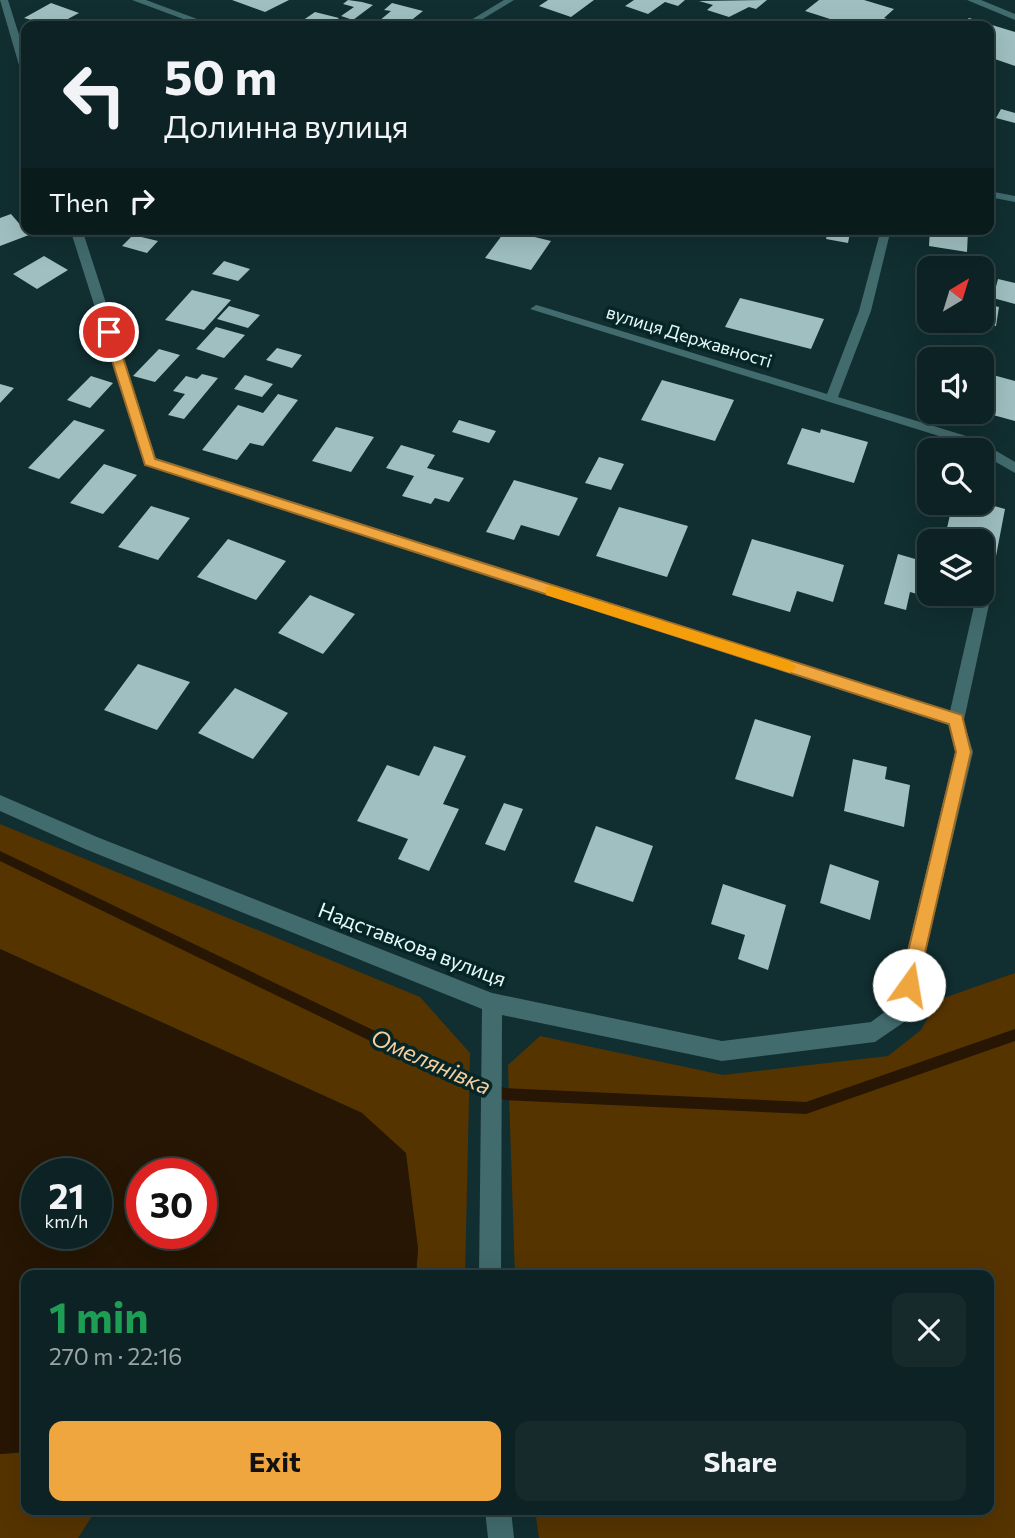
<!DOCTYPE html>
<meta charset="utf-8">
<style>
:root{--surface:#0d2224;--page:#162a2c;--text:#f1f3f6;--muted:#9aa4a6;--line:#2d3f41;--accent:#f0a63f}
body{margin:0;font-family:Commissioner,sans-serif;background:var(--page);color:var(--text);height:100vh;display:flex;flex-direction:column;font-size:26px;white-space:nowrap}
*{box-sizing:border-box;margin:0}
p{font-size:23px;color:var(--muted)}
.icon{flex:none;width:38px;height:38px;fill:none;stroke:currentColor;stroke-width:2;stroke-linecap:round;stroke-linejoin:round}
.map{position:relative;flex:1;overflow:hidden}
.side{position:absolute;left:21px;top:1270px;width:973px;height:245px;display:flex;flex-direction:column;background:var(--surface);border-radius:14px;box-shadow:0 7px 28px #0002,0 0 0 2px var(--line)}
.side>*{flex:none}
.hud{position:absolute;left:21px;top:21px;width:973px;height:214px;border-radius:14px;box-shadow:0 7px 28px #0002,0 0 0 2px var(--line);background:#0d2224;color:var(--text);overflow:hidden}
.needle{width:46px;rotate:38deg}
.buttons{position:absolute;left:917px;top:256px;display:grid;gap:14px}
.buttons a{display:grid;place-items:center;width:77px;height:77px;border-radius:14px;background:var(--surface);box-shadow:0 7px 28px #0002,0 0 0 2px var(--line);font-size:35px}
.speed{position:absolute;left:21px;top:1158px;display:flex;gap:14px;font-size:35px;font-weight:700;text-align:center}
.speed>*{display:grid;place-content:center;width:91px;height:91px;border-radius:50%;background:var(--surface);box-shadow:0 7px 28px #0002,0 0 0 2px var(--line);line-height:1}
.speed small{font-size:18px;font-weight:400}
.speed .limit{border:10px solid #d22;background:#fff;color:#111}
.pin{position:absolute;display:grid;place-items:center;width:60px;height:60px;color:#fff;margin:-30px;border:4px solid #fff;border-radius:50%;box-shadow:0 2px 7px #0007}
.me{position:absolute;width:77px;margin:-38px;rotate:13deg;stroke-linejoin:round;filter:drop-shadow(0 0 5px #0008)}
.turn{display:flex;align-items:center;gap:24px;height:147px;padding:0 28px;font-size:32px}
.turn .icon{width:91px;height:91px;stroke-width:2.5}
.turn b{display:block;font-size:49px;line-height:60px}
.then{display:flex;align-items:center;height:66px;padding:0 28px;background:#0003;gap:14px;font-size:26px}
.round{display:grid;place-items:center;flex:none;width:74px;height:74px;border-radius:14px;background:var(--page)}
.overview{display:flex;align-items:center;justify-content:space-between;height:119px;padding:0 28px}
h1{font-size:42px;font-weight:700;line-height:52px;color:#1e9e55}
.button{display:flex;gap:14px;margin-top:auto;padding:14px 28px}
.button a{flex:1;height:80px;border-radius:14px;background:var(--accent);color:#111;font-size:28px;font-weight:700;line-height:80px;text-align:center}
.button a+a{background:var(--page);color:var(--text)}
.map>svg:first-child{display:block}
</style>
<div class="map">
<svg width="1015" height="1538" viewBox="0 0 1015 1538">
<rect width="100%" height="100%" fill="#112e30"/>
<!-- green -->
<path fill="#563400" d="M 0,824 L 420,997 L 470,1053 L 465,1276 L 416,1276 L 418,1248 L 362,1113 L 0,949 Z
M 1015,973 L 1015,1538 L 539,1538 L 535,1510 L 989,1510 L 989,1276 L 515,1276 L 508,1065 L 540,1036 L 723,1075 L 888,1056 L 921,1030 L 938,1000 Z
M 26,1452 L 26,1510 L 111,1510 L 94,1513 L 78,1538 L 0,1538 L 0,1454 Z"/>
<!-- water -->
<path fill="#261603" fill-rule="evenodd" d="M 0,949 L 362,1113 L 406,1153 L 418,1248 L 416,1276 L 26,1276 L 26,1452 L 0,1454 ZM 37,1174 L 96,1174 L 96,1234 L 37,1234 ZM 201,1174 L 201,1234 L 142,1234 L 142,1174 Z"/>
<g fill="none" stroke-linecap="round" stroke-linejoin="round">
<!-- stream -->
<path fill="#261603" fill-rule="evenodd" d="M 0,851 L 473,1078 L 505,1088 L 806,1102 L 1015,1029 L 1015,1041 L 806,1114 L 505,1100 L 467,1088 L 0,861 Z"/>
</g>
<!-- building -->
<path fill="#9fbfc1" d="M 232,0 L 289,0 L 265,12 Z
M 348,0 L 362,2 L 373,5 L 353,20 L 341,16 L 354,7 L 343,4 Z
M 548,0 L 594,0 L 571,17 L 539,6 Z
M 634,0 L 685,0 L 678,6 L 665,2 L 648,14 L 625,6 Z
M 767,0 L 756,9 L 749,7 L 729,17 L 707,10 L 713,5 L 699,1 Z
M 819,0 L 864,0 L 894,9 L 884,18 L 908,26 L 852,26 L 805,11 Z
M 51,3 L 79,13 L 55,26 L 24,18 Z
M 392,3 L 423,11 L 404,26 L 373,26 L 391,11 L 384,10 Z
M 315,12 L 339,18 L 328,26 L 299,23 Z
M 969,18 L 1015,32 L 1015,66 L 989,57 L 989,26 L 960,26 Z
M 1001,109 L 1015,113 L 1015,123 L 996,118 Z
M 11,214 L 29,235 L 0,246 L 0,218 Z
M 829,229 L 850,233 L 848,243 L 826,239 Z
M 930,229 L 968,231 L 967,252 L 929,246 Z
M 506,230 L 551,241 L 531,270 L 485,258 Z
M 133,235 L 158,241 L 147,253 L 122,246 Z
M 44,256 L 68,270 L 37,289 L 13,274 Z
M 224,261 L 250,269 L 238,281 L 212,274 Z
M 998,279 L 1015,283 L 1015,304 L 993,298 Z
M 192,290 L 231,300 L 204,330 L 165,320 Z
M 740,298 L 824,319 L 811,349 L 725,327 Z
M 982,303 L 999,307 L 996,326 L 972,321 L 982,320 Z
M 229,306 L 260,315 L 248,328 L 217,319 Z
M 216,327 L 245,335 L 224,358 L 196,349 Z
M 277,348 L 302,355 L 292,368 L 266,360 Z
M 159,349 L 180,355 L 155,382 L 133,376 Z
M 982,372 L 1015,381 L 1015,421 L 982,412 Z
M 202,374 L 218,378 L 184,419 L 168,415 L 185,394 L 173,391 L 186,376 L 197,379 Z
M 245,375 L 273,384 L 262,397 L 234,389 Z
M 91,376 L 113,383 L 90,408 L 67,400 Z
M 662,380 L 734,400 L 715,441 L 641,420 Z
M 0,384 L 14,388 L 0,403 Z
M 278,394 L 298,400 L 263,446 L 250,443 L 237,460 L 202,450 L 238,405 L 263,413 Z
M 74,420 L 105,430 L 59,479 L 28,468 Z
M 459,420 L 496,431 L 489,443 L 452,432 Z
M 336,427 L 374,437 L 351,472 L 312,461 Z
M 802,428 L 820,433 L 821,429 L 868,442 L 854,483 L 787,464 Z
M 401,445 L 435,455 L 427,468 L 464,478 L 449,502 L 435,498 L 431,504 L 402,496 L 414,476 L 386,468 Z
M 599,457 L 624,464 L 611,490 L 585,483 Z
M 104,464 L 137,475 L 103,514 L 70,503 Z
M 514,480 L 578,498 L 559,536 L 521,525 L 514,540 L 486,532 Z
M 953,502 L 980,502 L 1005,509 L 996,556 L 982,553 L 982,541 L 944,541 Z
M 151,506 L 190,518 L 158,560 L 118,547 Z
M 619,507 L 688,526 L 667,577 L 596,556 Z
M 228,539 L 286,561 L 256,600 L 197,577 Z
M 752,539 L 844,565 L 833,602 L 797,591 L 790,612 L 732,595 Z
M 898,554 L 929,563 L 929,593 L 944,593 L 942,601 L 910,592 L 906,610 L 884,604 Z
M 310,595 L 355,614 L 323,654 L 278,633 Z
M 138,664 L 190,682 L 157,730 L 104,710 Z
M 235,688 L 288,713 L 253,759 L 198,733 Z
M 755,719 L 811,736 L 793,797 L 735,779 Z
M 434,746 L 466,756 L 443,804 L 459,809 L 429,871 L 398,859 L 408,839 L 357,821 L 387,765 L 419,776 Z
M 853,759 L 887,767 L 885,779 L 910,785 L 904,827 L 844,811 Z
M 504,803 L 523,809 L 505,851 L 485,844 Z
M 596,826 L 653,846 L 633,902 L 574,882 Z
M 830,864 L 879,881 L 870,920 L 820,903 Z
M 723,884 L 786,905 L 768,970 L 738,959 L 745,935 L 711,924 Z"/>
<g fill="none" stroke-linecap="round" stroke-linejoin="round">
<!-- service -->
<path fill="#426b6d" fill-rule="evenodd" d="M 504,0 L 514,0 L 471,26 L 461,26 Z
M 881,229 L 891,229 L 871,311 L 838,397 L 976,439 L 1015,462 L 1015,473 L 982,454 L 982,450 L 975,450 L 968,445 L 530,309 L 536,305 L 540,306 L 827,394 L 859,311 Z
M 989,567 L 996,572 L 964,720 L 961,725 L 951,725 L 948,720 L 977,593 L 982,593 L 982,572 Z"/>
<!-- minor -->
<path fill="#426b6d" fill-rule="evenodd" d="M 0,0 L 8,0 L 26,57 L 26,75 L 21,72 Z
M 967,0 L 981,0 L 1015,14 L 1015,20 Z
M 70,229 L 82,229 L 156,458 L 962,715 L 973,752 L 910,1018 L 875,1042 L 722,1061 L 502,1015 L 501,1276 L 479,1276 L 482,1009 L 85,849 L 0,811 L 0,795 L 97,837 L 492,993 L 722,1041 L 871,1022 L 894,1005 L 955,752 L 949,725 L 145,465 Z
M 485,1510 L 511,1510 L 514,1538 L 488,1538 Z"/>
<!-- tertiary -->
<path fill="#426b6d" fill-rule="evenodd" d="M 132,0 L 146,0 L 216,26 L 202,26 Z
M 989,191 L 1015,196 L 1015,202 L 989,197 Z"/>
</g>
<!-- route -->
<path fill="#f0a63f" stroke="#9c6c29" stroke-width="2" d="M 109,329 L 115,332 L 155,459 L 962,715 L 971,752 L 916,992 L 909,994 L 903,992 L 900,985 L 956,752 L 949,724 L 145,465 L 103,332 Z"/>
<!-- slow -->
<path fill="#f59e0b" d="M 551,586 L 790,661 L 797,667 L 790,673 L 546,595 L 546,587 Z"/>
<g text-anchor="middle" stroke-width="7" stroke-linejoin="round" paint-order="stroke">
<!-- far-street labels -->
<g font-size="18" fill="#e7f8f8" stroke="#062526">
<text transform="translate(689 337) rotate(17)" y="6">вулиця Державності</text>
</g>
<!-- street labels -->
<g font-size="21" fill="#e7f8f8" stroke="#062526">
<text transform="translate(412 945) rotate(21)" y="7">Надставкова вулиця</text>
</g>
<!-- water labels -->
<g font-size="23" font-style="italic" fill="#f8ce9d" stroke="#062526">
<text transform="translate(431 1062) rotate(24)" y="8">Омелянівка</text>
</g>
</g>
</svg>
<div class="buttons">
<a><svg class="needle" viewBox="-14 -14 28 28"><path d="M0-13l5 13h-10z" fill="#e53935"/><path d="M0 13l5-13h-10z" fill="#9aa4a6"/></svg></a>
<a><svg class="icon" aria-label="sound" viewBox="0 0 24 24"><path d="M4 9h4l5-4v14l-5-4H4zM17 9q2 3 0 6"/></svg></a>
<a><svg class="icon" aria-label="search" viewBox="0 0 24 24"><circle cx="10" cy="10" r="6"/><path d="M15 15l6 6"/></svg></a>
<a><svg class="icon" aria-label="layers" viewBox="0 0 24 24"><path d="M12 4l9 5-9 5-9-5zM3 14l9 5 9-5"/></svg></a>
</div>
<div class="speed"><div>21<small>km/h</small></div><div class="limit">30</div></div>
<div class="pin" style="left:109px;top:332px;background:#d93025"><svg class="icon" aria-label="arrive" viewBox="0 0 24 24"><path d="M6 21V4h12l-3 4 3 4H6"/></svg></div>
<svg class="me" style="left:909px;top:985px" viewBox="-20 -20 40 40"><circle r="19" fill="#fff"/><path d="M0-13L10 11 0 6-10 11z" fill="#f0a63f"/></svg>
<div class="hud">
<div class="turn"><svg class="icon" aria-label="left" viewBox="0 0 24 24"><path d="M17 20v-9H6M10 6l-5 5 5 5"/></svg><div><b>50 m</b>Долинна вулиця</div></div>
<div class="then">Then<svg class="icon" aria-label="right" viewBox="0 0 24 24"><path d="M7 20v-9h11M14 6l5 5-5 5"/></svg></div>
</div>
<section class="side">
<div class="overview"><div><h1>1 min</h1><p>270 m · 22:16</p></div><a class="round"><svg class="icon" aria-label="close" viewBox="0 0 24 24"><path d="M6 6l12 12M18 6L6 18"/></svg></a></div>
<div class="button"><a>Exit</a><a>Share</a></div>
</section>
</div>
